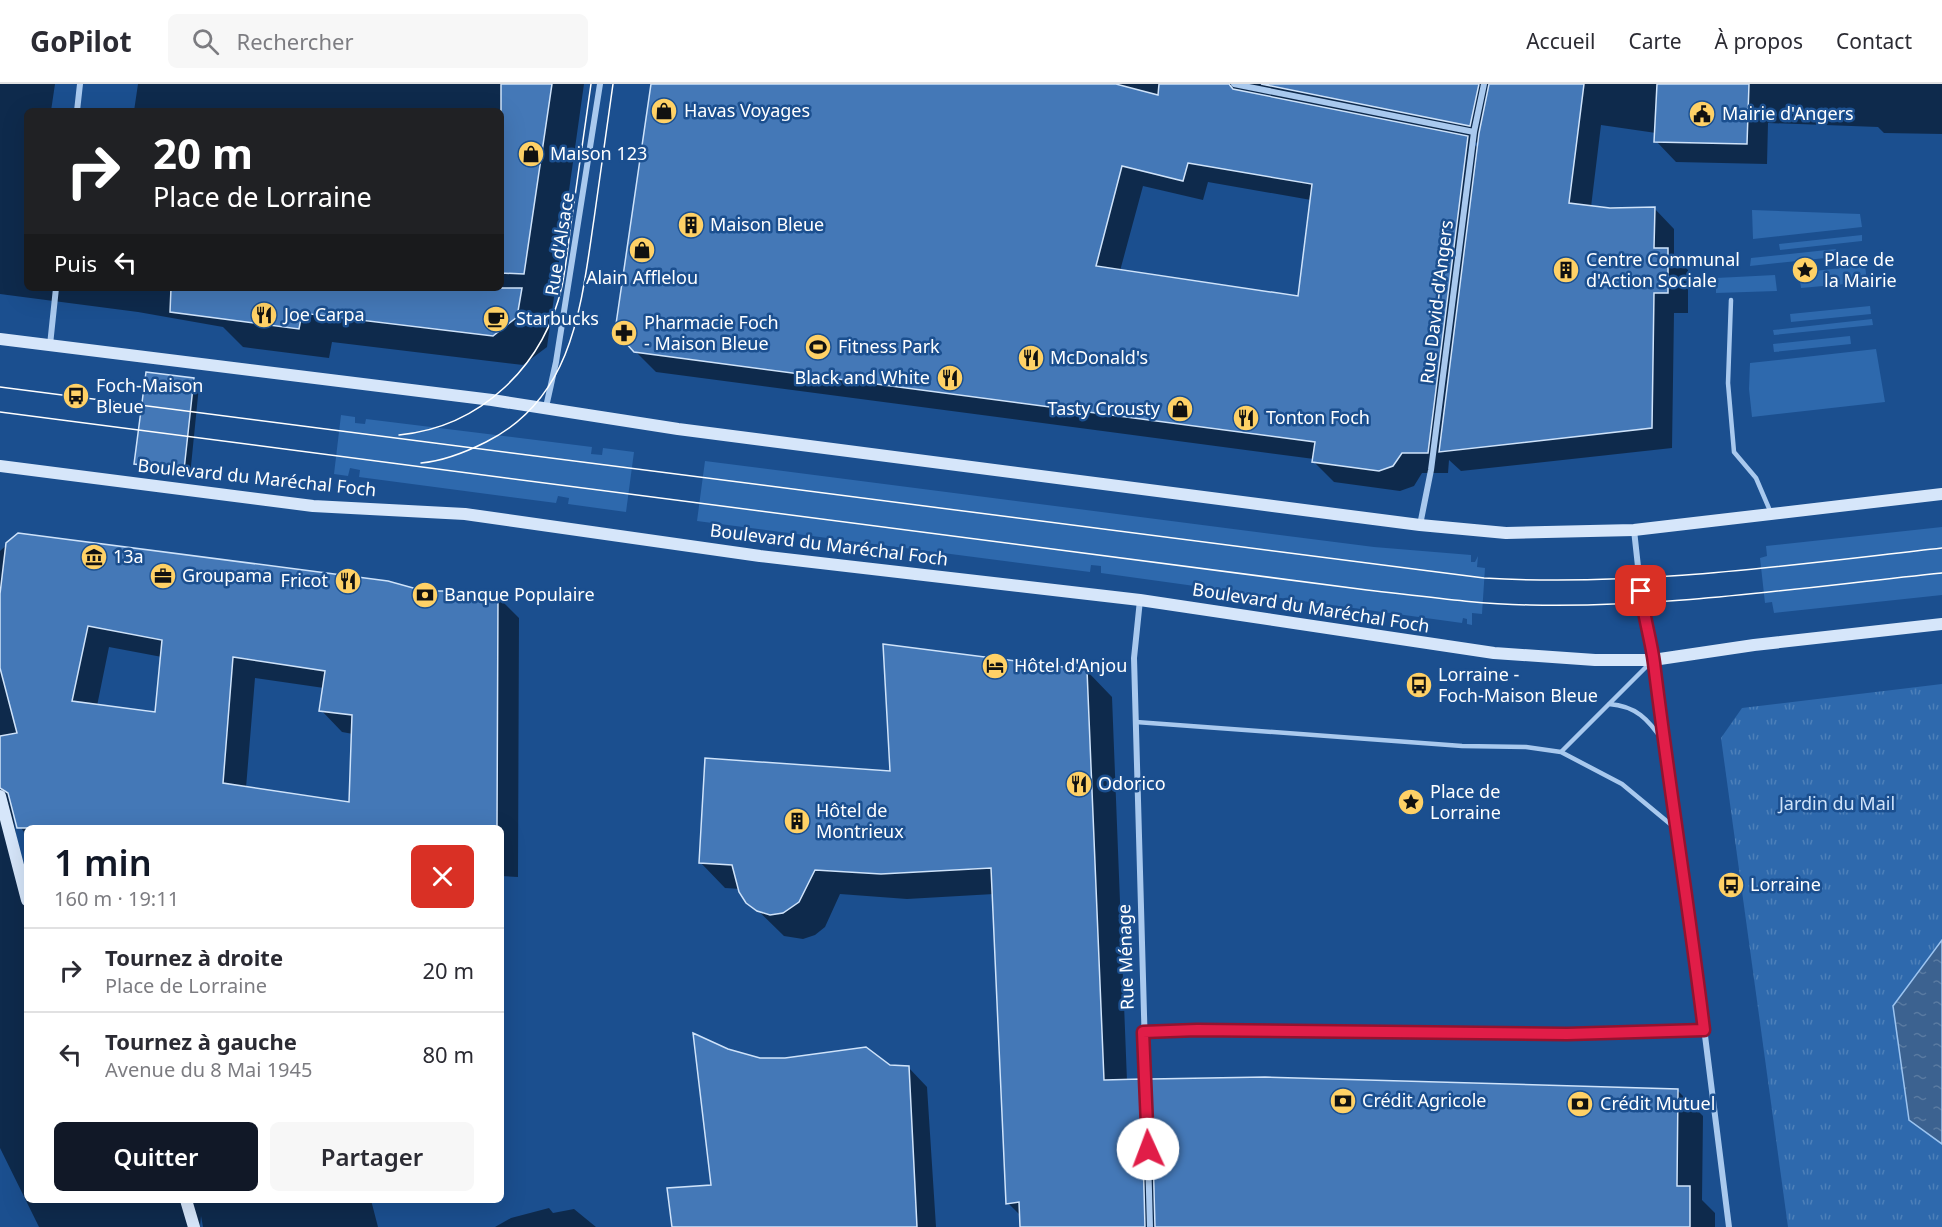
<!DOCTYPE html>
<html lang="fr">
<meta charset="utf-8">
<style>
:root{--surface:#fff;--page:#f7f7f7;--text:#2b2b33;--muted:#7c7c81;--line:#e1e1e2;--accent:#111827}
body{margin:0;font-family:"Noto Sans",sans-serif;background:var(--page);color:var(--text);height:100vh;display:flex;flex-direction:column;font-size:22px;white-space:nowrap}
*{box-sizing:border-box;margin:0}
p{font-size:20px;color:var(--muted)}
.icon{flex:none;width:33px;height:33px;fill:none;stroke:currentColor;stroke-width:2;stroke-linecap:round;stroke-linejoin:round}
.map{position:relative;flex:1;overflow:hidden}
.panel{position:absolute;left:24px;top:741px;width:480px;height:378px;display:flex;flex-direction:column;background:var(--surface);border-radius:9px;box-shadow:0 6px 24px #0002}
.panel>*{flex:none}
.top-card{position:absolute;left:24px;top:24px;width:480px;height:183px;border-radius:9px;box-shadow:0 6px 24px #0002;background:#202124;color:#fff;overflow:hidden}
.pin{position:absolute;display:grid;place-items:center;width:51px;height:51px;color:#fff;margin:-26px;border-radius:12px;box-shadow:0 3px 9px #0006}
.me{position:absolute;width:66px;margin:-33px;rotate:358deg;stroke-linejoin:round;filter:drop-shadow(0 0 4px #0008)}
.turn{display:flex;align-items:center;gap:21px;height:126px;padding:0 30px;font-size:27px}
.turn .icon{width:78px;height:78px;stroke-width:2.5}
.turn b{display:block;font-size:42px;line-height:51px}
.then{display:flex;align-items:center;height:57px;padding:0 30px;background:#0003;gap:12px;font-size:22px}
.round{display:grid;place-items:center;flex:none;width:63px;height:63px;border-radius:9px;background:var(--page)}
.overview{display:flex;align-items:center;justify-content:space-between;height:102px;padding:0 30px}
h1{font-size:36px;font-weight:600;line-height:45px;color:var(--accent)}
.cta{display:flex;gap:12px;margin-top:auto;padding:12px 30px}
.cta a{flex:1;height:69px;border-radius:9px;background:var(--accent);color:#fff;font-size:24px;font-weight:600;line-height:69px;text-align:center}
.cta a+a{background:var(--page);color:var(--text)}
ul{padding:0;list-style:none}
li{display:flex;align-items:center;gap:18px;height:84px;padding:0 30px;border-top:2px solid var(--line)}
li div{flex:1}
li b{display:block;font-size:22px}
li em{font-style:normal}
header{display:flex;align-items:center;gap:36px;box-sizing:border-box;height:84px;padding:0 30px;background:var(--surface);border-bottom:2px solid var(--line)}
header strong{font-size:28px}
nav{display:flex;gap:33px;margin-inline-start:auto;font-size:21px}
.search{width:420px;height:54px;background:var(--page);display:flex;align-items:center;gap:15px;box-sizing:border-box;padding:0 21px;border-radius:9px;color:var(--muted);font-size:22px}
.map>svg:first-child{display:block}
</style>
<header>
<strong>GoPilot</strong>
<div class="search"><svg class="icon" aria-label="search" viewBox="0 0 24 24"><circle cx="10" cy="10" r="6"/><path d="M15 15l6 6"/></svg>Rechercher</div>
<nav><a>Accueil</a><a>Carte</a><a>À propos</a><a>Contact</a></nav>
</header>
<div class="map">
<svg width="1942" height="1143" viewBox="0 0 1942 1143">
<defs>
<pattern id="park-tufts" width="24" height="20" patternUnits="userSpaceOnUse" patternTransform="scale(1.5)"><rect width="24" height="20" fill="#2e69ad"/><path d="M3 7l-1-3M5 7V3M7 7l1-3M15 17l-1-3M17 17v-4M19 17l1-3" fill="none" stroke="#4d80b9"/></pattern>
<pattern id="water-ripples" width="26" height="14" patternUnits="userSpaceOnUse" patternTransform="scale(1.5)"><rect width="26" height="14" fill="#3c6290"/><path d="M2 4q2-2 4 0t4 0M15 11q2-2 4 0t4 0" fill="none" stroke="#597aa1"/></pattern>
</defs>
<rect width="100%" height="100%" fill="#1b4f8f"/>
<!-- grass -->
<path fill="#2e69ad" d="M 1752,126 L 1860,130 L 1862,143 L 1753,155 Z
M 1862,151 L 1862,157 L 1780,166 L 1779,160 Z
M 1836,165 L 1835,173 L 1750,182 L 1751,174 Z
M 1865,181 L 1867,198 L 1801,204 L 1799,189 Z
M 1775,191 L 1777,207 L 1716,209 L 1716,194 Z
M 1870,222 L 1871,230 L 1791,238 L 1790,230 Z
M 1872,235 L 1873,241 L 1774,251 L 1773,246 Z
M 1850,252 L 1851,260 L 1774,268 L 1773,260 Z
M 1876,265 L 1885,318 L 1752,333 L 1749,305 L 1750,279 Z
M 341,331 L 355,333 L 355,339 L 365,340 L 366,335 L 592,363 L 591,370 L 602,371 L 603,364 L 634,368 L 626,428 L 568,420 L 569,414 L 558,412 L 556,419 L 359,393 L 360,386 L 350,384 L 348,392 L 334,390 Z
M 705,377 L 1374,463 L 1471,471 L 1471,478 L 1475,478 L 1478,472 L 1477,483 L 1485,484 L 1482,530 L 1472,529 L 1472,541 L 1467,540 L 1467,535 L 1463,534 L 1462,539 L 1101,489 L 1101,482 L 1091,481 L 1090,488 L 697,437 Z
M 1942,443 L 1942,511 L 1774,529 L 1772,518 L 1765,519 L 1760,474 L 1767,472 L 1766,462 Z"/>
<!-- park -->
<path fill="url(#park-tufts)" d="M 1942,600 L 1942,1143 L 1788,1143 L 1721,654 L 1742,624 Z"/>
<!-- water -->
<path fill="url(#water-ripples)" stroke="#9cc4f0" stroke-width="1.5" d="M 1942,856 L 1942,1060 L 1909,1036 L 1893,922 Z"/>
<!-- shadow -->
<path fill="#0007" fill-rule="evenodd" d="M 0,0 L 55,0 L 51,27 L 27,27 L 27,204 L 501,204 L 501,27 L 134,27 L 138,0 L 584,0 L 547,263 L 523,281 L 332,258 L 329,274 L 243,263 L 223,243 L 138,228 L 0,210 Z
M 653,0 L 1942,0 L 1942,50 L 1884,49 L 1878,43 L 1768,39 L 1767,80 L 1676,78 L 1656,57 L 1656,49 L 1601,41 L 1591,123 L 1654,124 L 1674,145 L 1674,172 L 1688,186 L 1688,229 L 1674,229 L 1672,364 L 1461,387 L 1449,376 L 1448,389 L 1422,389 L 1414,402 L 1400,407 L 1334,398 L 1314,378 L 1314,375 L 656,288 L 635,267 ZM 1472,58 L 1479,59 L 1479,65 ZM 1208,98 L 1311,116 L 1299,214 L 1120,187 L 1143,102 L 1203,116 Z
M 193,296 L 199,302 L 190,392 L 141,385 L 135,379 Z
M 18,451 L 424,508 L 497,512 L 519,534 L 518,793 L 501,792 L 501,744 L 27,744 L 27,753 L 13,731 L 27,821 L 27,1116 L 371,1116 L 378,1143 L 203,1143 L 201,1132 L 200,1143 L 39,1143 L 0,1064 L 0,467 ZM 109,563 L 162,573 L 156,629 L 97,622 ZM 255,594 L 324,604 L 321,626 L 342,648 L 353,650 L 350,720 L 246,704 Z
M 1087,587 L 1112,613 L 1127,997 L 1140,996 L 1153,1010 L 1677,1006 L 1703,1032 L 1702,1116 L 1715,1129 L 1715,1143 L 1020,1143 L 1019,1130 L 1008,1119 L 994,810 L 907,815 L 840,810 L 825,843 L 815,851 L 803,855 L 784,852 L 744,813 L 741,805 L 725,804 L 700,778 L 891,688 Z
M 727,967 L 760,976 L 909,984 L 927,1003 L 936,1143 L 673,1143 L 713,1102 Z
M 549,1124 L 553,1129 L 574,1125 L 596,1143 L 495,1143 L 511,1134 Z"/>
<!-- building -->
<path fill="#4478b7" stroke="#cfe3fa" stroke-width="1.5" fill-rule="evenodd" d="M 501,0 L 552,0 L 524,190 L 501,189 Z
M 651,0 L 1116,0 L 1158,11 L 1159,0 L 1229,0 L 1233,5 L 1468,52 L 1428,369 L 1402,369 L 1393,382 L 1379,387 L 1312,378 L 1315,358 L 634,268 L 615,247 ZM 1188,79 L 1312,100 L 1298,212 L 1096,182 L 1122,82 L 1183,97 Z
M 1261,0 L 1479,0 L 1470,42 Z
M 1489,0 L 1584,0 L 1569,119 L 1610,124 L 1655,123 L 1654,164 L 1668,164 L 1668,209 L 1654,209 L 1652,344 L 1439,368 L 1479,49 Z
M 1657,0 L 1749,0 L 1747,60 L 1654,58 Z
M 171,204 L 522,204 L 517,233 L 493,252 L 302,229 L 299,245 L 170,228 Z
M 146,288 L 194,294 L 184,386 L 134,380 Z
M 18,449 L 388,497 L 424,507 L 468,507 L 498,511 L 497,744 L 17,744 L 8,709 L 0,704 L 0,652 L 17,649 L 0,584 L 0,510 L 6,459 ZM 88,542 L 162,556 L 155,628 L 72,617 ZM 233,573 L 325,587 L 319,627 L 352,631 L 349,718 L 223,699 Z
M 883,560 L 1087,586 L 1104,996 L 1141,995 L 1145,1143 L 1020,1143 L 1019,1118 L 1006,1120 L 991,784 L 881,790 L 815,786 L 799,818 L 783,829 L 770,831 L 757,827 L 746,819 L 739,808 L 732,781 L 699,779 L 705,674 L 890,687 Z
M 693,949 L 728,965 L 760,974 L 785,974 L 866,963 L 890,981 L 909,982 L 917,1143 L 672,1143 L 667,1104 L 711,1101 Z
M 1265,993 L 1678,1005 L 1677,1102 L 1690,1102 L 1690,1143 L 1155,1143 L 1151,995 Z"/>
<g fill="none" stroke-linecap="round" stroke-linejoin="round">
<!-- lane -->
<path stroke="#a9c9ee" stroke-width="4.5" d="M 1731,216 L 1728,299 L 1734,368 L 1756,394 L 1771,429
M 1609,620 C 1636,622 1648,635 1663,657
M 1136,638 L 1462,662 L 1526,663 L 1561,668 L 1622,700 L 1675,744
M 1561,668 L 1650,579"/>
<!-- street -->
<path stroke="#a9c9ee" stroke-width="6" d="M 1234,0 L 1474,48
M 77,27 L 80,0
M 50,261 L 56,204
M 546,323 L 556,278 L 600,0
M 1420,441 L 1431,386 L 1474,48 L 1484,0
M 1634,446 L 1642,519 L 1653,576 L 1663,657 L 1689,824 L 1729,1143
M 1140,516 L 1134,574 L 1150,1143
M 1143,948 L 1197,946 L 1567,950 L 1704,946"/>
<!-- secondary -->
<path stroke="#d6e6fa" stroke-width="12" d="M 0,255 L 492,316 L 678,345 L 1420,441 L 1506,449 L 1634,446 L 1942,410
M 0,382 L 313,422 L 465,430 L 760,472 L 1140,516 L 1494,569 L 1595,576 L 1653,576 L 1754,561 L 1942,540
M 0,712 L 27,816
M 186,1116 L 194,1143"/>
<!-- tram -->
<path stroke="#fff" stroke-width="1.5" d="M 0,303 L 1484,494 C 1638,503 1790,481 1942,464
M 0,328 L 1367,506 C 1421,512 1476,520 1530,521 C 1668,524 1805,503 1942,489
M 399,351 C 481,343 544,282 562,202 C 567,178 569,151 573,126 C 579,84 585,42 591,0
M 421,379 C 444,377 466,368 486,358 C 574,314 581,222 594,135 C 600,90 607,45 613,0"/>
</g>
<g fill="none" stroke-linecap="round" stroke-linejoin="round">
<defs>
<path id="route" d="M 1148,1065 L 1143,948 L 1197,946 L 1567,950 L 1704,946 C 1689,823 1669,702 1654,579 C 1651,555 1643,531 1641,507"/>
</defs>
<!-- route casing -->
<use href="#route" stroke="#92132f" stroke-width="15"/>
<!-- route -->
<use href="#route" stroke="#e11d48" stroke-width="10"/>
</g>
<!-- icons -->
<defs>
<symbol id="shop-disc" viewBox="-11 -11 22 22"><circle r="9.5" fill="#ffd166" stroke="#1b4f8f"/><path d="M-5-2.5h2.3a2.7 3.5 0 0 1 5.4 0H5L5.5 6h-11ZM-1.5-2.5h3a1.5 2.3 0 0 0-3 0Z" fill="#111"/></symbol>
<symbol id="civic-disc" viewBox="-11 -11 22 22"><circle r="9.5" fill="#ffd166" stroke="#1b4f8f"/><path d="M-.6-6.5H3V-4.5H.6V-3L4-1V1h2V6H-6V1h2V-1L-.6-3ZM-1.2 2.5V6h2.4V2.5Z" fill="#111"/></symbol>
<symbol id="building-disc" viewBox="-11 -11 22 22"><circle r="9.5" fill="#ffd166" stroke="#1b4f8f"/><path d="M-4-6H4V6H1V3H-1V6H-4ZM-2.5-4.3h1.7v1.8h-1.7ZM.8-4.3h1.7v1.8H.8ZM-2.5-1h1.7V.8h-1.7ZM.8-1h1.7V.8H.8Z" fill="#111"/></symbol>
<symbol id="sight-disc" viewBox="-11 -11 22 22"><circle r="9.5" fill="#ffd166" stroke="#1b4f8f"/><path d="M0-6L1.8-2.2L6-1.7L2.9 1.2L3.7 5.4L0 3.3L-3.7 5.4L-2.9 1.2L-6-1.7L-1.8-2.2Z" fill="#111"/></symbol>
<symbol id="restaurant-disc" viewBox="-11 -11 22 22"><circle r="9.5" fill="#ffd166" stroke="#1b4f8f"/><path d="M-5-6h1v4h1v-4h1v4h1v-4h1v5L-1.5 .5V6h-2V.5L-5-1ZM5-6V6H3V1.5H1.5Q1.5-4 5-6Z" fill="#111"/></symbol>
<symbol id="cafe-disc" viewBox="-11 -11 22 22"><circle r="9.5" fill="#ffd166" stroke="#1b4f8f"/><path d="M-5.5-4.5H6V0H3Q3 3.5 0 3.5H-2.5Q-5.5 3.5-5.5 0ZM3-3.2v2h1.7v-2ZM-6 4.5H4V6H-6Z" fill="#111"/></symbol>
<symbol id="pharmacy-disc" viewBox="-11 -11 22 22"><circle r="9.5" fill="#ffd166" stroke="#1b4f8f"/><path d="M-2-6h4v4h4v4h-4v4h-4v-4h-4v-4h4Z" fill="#111"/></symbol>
<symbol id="stadium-disc" viewBox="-11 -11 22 22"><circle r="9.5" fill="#ffd166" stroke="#1b4f8f"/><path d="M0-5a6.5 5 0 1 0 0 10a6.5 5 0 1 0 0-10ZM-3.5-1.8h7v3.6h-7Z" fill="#111"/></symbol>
<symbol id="bus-disc" viewBox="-11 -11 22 22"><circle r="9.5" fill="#ffd166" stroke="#1b4f8f"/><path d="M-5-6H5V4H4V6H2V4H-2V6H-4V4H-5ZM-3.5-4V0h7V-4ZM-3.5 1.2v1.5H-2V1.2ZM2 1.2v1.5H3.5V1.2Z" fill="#111"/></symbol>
<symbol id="museum-disc" viewBox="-11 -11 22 22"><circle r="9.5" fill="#ffd166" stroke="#1b4f8f"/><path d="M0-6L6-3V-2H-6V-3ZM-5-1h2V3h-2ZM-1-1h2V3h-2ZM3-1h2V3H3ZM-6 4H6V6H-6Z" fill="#111"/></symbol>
<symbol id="office-disc" viewBox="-11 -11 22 22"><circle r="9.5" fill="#ffd166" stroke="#1b4f8f"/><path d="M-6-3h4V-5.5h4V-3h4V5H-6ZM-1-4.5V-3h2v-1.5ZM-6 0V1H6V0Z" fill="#111"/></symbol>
<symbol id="bank-disc" viewBox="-11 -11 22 22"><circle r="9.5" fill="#ffd166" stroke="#1b4f8f"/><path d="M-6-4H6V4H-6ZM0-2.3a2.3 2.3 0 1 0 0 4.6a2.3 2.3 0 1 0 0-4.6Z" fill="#111"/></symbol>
<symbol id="hotel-disc" viewBox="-11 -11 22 22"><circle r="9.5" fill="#ffd166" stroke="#1b4f8f"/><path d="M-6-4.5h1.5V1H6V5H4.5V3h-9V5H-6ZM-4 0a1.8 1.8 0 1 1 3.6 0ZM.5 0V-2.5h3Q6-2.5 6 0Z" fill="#111"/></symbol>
</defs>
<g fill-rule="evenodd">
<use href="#shop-disc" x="649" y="12" width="30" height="30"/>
<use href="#civic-disc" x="1687" y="15" width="30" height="30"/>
<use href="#shop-disc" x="516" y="55" width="30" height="30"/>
<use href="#building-disc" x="676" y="126" width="30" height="30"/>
<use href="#shop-disc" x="627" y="151" width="30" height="30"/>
<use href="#building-disc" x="1551" y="171" width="30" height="30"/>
<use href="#sight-disc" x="1790" y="171" width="30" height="30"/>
<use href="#restaurant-disc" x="249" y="216" width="30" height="30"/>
<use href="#cafe-disc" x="481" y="220" width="30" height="30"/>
<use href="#pharmacy-disc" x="609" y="234" width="30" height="30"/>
<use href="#stadium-disc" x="803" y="248" width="30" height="30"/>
<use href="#restaurant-disc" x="1016" y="259" width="30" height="30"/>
<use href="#restaurant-disc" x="935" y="279" width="30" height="30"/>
<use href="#bus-disc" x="61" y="297" width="30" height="30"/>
<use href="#shop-disc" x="1165" y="310" width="30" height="30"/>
<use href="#restaurant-disc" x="1231" y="319" width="30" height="30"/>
<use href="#museum-disc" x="79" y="458" width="30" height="30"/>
<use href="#office-disc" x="148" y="477" width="30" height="30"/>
<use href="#restaurant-disc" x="333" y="482" width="30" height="30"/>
<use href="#bank-disc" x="410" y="496" width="30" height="30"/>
<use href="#hotel-disc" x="980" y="567" width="30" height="30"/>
<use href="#bus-disc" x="1404" y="586" width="30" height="30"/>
<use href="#restaurant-disc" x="1064" y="685" width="30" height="30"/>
<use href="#sight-disc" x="1396" y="703" width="30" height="30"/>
<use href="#building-disc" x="782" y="722" width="30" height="30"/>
<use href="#bus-disc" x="1716" y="786" width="30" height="30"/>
<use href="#bank-disc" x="1328" y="1002" width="30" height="30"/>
<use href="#bank-disc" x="1565" y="1005" width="30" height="30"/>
</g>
<g text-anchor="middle" stroke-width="5" stroke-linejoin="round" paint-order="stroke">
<!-- poi labels -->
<g font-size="18" fill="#fff" stroke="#1b4f8f" text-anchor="start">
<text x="684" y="33">Havas Voyages</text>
<text x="1722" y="36">Mairie d'Angers</text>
<text x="550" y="76">Maison 123</text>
<text x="710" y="147">Maison Bleue</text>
<text x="1586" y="182">Centre Communal<tspan x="1586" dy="21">d'Action Sociale</tspan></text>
<text x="1824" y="182">Place de<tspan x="1824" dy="21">la Mairie</tspan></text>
<text x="642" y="200" text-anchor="middle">Alain Afflelou</text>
<text x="284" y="237">Joe Carpa</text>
<text x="516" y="241">Starbucks</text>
<text x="644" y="245">Pharmacie Foch<tspan x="644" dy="21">- Maison Bleue</tspan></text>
<text x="838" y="269">Fitness Park</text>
<text x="1050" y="280">McDonald's</text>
<text x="930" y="300" text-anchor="end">Black and White</text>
<text x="96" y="308">Foch-Maison<tspan x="96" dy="21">Bleue</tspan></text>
<text x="1160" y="331" text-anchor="end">Tasty Crousty</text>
<text x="1266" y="340">Tonton Foch</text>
<text x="113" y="479">13a</text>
<text x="182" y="498">Groupama</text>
<text x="328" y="503" text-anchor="end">Fricot</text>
<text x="444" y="517">Banque Populaire</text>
<text x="1014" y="588">Hôtel d'Anjou</text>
<text x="1438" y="597">Lorraine -<tspan x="1438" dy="21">Foch-Maison Bleue</tspan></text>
<text x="1098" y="706">Odorico</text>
<text x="1430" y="714">Place de<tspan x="1430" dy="21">Lorraine</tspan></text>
<text x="816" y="733">Hôtel de<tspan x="816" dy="21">Montrieux</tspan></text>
<text x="1750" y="807">Lorraine</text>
<text x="1362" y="1023">Crédit Agricole</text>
<text x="1600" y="1026">Crédit Mutuel</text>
</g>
<!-- street labels -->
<g font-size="18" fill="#fff" stroke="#1b4f8f">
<text transform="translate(560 160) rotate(-81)" y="6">Rue d'Alsace</text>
<text transform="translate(1437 218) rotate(-83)" y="6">Rue David-d'Angers</text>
<text transform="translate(257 394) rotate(6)" y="6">Boulevard du Maréchal Foch</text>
<text transform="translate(829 461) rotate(7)" y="6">Boulevard du Maréchal Foch</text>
<text transform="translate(1311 524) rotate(9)" y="6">Boulevard du Maréchal Foch</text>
<text transform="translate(1126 873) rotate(-92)" y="6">Rue Ménage</text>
</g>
<!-- park labels -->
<g font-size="18" fill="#cfe3fa" stroke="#1b4f8f">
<text x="1837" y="726">Jardin du Mail</text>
</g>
</g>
</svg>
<div class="pin" style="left:1641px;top:507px;background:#d93025"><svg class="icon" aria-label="arrive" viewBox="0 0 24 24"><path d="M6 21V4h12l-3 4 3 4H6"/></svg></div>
<svg class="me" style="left:1148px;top:1065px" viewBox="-20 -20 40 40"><circle r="19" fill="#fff"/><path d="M0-13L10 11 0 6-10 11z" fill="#e11d48"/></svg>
<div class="top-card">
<div class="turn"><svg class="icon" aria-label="right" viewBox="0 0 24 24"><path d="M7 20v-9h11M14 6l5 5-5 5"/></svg><div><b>20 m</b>Place de Lorraine</div></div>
<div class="then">Puis<svg class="icon" aria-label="left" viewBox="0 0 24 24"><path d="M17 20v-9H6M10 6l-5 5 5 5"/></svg></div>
</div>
<section class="panel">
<div class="overview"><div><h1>1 min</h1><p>160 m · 19:11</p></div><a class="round" style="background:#d93025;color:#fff"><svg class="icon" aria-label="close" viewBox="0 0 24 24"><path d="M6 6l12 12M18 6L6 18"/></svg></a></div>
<ul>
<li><svg class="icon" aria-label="right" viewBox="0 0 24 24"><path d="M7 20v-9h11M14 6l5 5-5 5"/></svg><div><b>Tournez à droite</b><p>Place de Lorraine</p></div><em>20 m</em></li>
<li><svg class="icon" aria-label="left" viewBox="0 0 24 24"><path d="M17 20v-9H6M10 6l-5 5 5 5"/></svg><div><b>Tournez à gauche</b><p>Avenue du 8 Mai 1945</p></div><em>80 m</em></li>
</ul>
<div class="cta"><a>Quitter</a><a>Partager</a></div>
</section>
</div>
